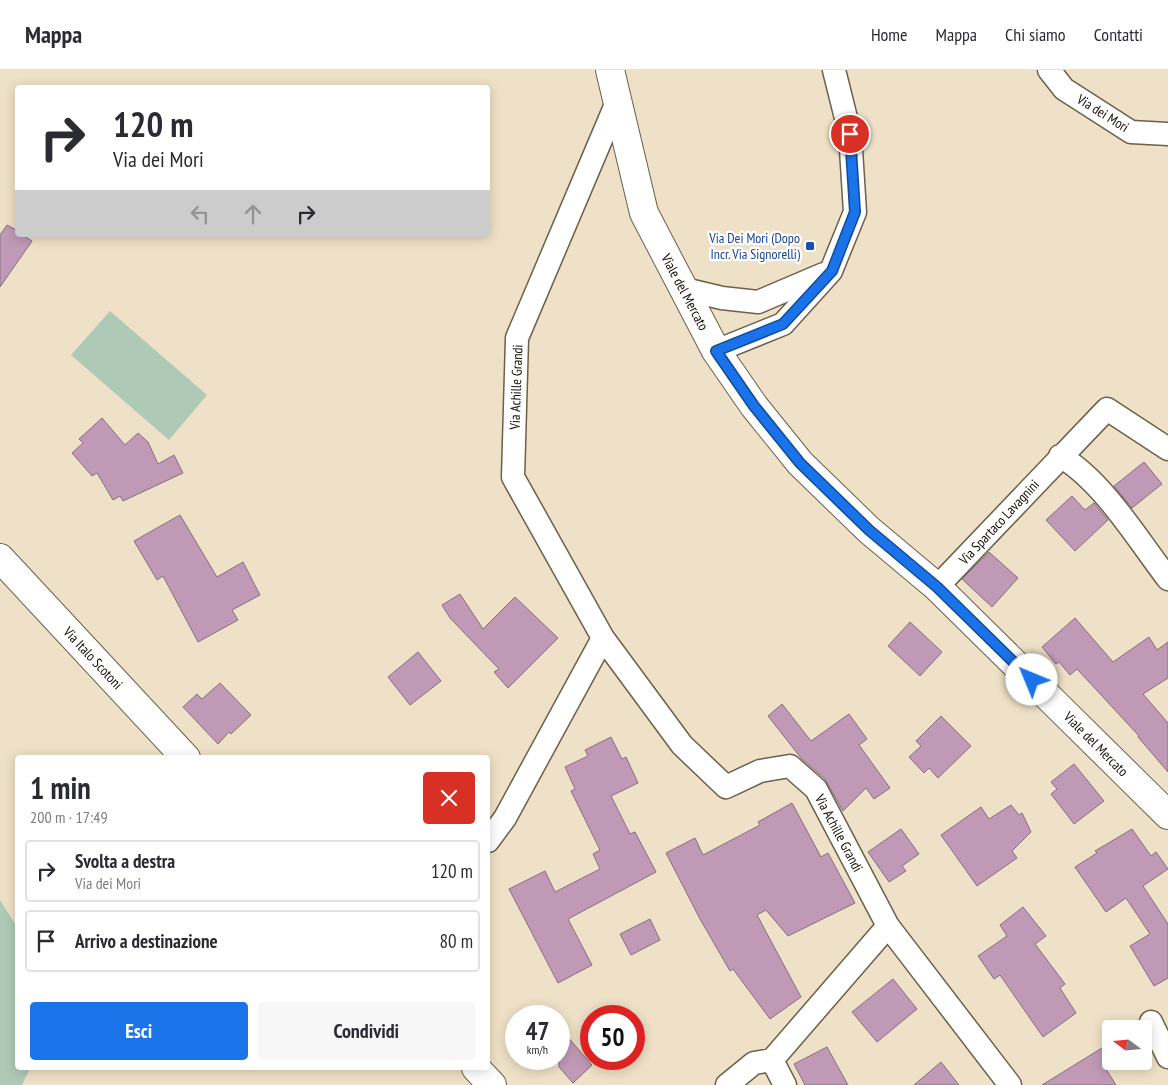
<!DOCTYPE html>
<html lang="it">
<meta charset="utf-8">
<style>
:root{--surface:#fff;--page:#f7f7f7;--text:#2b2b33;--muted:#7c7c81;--line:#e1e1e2;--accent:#1a73e8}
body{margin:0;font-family:"PT Sans Narrow",sans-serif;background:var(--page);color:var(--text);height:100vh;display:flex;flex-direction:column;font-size:19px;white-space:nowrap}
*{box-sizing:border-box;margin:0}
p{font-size:16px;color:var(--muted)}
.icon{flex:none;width:28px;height:28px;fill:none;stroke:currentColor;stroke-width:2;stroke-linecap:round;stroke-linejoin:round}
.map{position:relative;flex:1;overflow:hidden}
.side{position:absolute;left:15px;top:685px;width:475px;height:315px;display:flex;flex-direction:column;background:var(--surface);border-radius:5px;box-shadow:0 2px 12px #0003}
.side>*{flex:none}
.banner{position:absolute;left:15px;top:15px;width:475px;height:152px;border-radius:5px;box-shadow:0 2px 12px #0003;background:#fff;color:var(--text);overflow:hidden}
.needle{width:32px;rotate:286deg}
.tools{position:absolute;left:1102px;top:950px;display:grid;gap:10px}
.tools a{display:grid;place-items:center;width:50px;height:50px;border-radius:5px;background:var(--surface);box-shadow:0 2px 12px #0003;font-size:25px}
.speed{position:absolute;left:505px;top:935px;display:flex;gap:10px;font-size:25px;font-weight:700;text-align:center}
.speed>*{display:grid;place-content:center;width:65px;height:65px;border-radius:50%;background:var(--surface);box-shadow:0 2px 12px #0003;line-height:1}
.speed small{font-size:12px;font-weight:400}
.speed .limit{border:8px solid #d22;background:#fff;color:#111}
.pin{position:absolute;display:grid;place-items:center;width:42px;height:42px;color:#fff;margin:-21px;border:2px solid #fff;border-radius:50%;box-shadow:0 1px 5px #0007}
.me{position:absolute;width:55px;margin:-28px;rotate:315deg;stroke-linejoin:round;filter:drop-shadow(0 0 4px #0008)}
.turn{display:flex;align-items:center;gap:18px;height:105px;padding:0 15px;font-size:22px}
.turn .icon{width:65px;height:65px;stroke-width:2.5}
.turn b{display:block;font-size:35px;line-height:42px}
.lanes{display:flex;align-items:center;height:48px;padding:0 15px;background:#0003;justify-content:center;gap:25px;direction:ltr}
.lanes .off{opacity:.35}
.round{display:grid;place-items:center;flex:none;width:52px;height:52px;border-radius:5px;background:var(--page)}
.head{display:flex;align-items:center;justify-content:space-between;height:85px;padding:0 15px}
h1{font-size:30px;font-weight:600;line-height:38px}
.action{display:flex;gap:10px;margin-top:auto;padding:10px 15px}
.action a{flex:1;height:58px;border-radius:5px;background:var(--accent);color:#fff;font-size:20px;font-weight:600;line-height:58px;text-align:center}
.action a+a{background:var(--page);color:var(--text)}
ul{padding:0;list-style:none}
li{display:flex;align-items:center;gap:15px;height:62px;margin:0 10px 8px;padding:0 5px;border:2px solid var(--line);border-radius:5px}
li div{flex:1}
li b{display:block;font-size:19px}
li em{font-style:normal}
header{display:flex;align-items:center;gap:30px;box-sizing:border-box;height:70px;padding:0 25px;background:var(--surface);border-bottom:1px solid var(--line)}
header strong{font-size:24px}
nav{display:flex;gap:28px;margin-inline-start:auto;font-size:18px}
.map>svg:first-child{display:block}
</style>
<header>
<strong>Mappa</strong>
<nav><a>Home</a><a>Mappa</a><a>Chi siamo</a><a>Contatti</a></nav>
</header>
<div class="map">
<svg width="1168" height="1015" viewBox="0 0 1168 1015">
<rect width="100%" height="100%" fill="#eee1c7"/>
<!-- green -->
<path fill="#aecab7" d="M 110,241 L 207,325 L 169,370 L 71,285 Z
M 0,830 L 17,857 L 18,998 L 30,998 L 22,1015 L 0,1015 Z"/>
<!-- building -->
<path fill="#c099b7" stroke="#856f80" d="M 7,155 L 18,161 L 18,165 L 23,165 L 32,171 L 0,217 L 0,165 Z
M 102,348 L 125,375 L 138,363 L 148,372 L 158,394 L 174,385 L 183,403 L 123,431 L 120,426 L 113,430 L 97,403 L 92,406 L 72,383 L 83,373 L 79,369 Z
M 1144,392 L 1162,414 L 1132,438 L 1114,416 Z
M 1072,426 L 1085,440 L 1094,433 L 1108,450 L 1075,481 L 1046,450 Z
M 180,445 L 217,507 L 243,492 L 260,525 L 232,540 L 238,550 L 198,572 L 163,506 L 157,510 L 134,471 Z
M 989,482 L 1018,508 L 992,537 L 962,509 Z
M 460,524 L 483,559 L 515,527 L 558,568 L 508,618 L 494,602 L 499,599 L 450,548 L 442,535 Z
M 1075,548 L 1113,592 L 1149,567 L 1157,580 L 1168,572 L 1168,608 L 1143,624 L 1168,653 L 1168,702 L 1138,667 L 1139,666 L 1077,599 L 1070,605 L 1059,592 L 1056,594 L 1042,577 Z
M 910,552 L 942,582 L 920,606 L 888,576 Z
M 418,582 L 441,611 L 410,635 L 388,607 Z
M 220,613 L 251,645 L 231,664 L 229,662 L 218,674 L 183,637 L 197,624 L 202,629 Z
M 782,634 L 811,671 L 849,644 L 867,669 L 859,675 L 890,718 L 874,729 L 866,718 L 843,741 L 825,709 L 801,688 L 768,646 Z
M 941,646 L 971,676 L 938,708 L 929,698 L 924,703 L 909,687 L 921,676 L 916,671 Z
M 611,667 L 622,689 L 626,687 L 638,713 L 611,726 L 630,764 L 635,762 L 656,802 L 568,849 L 592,895 L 558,913 L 509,819 L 545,801 L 555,822 L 600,799 L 593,784 L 600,780 L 571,721 L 575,719 L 565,697 L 588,686 L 585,680 Z
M 1074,694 L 1104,731 L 1074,754 L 1051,724 L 1057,719 L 1051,712 Z
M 792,733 L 821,787 L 828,783 L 855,833 L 788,866 L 766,840 L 757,845 L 801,927 L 770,949 L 733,899 L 730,901 L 700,849 L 666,783 L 695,768 L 703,785 L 760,755 L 758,752 Z
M 1011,735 L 1019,745 L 1022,743 L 1031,762 L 1012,781 L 1017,788 L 977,816 L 941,765 L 981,737 L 989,749 Z
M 901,759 L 919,784 L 902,796 L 906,801 L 889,812 L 868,782 Z
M 1132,759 L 1151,786 L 1156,782 L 1168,799 L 1143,816 L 1168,854 L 1168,908 L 1154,916 L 1130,876 L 1150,864 L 1126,828 L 1106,842 L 1075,797 L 1097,783 L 1095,781 Z
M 1023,837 L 1046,866 L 1035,874 L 1065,914 L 1060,918 L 1076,943 L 1043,967 L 1000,905 L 994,909 L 978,886 L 1007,866 L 1000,855 Z
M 650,849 L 660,870 L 631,885 L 620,864 Z
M 893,909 L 917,939 L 877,972 L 852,942 Z
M 559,957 L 592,995 L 573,1013 L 559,997 Z
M 827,977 L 848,1015 L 805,1015 L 794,994 Z
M 1102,978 L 1113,995 L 1106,999 L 1116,1015 L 1042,1015 Z
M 941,992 L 959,1015 L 914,1015 Z"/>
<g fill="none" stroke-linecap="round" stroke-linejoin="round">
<defs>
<path id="minor" d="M 1049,0 L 1064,19 L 1131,62 L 1168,64
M 617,32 L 517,268 L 513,407 L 603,568 L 682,675 L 726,717 L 760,701 L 790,696 L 816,719 L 888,856 L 772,990 L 754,993 L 727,1015
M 684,219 L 722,228 L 758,232 L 824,204
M 716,281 L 783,254 L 831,201 L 855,142 L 850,64 L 834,0
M 1060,386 C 1103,411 1138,470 1168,509
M 937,517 L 1107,339 L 1168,379
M 488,771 L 505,748 L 603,568
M 888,856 L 1010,1015
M 1151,952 L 1168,987
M 772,990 L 785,1015"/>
<path id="tertiary" d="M 0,488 L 186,688
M 476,998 L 492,1015"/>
<path id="secondary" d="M 610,0 L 644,143 L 716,281 L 754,336 L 800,393 L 869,460 L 937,517 L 1168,745"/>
</defs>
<!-- minor casing -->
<use href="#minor" stroke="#6b6049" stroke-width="25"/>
<!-- tertiary casing -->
<use href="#tertiary" stroke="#6b6049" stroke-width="30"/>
<!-- secondary casing -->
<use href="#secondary" stroke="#6b6049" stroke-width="30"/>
<!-- minor -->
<use href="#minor" stroke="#fff" stroke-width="22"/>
<!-- tertiary -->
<use href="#tertiary" stroke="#fff" stroke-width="28"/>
<!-- secondary -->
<use href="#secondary" stroke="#fff" stroke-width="28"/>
</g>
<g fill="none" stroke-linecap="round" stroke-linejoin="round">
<defs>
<path id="route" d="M 850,64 L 855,142 L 832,201 L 783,254 L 716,281 L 754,336 L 800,393 L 869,460 L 937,517 L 1032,610"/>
</defs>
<!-- route casing -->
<use href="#route" stroke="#114b97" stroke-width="12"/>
<!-- route -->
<use href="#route" stroke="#1a73e8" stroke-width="9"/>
</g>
<!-- markers -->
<rect fill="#1a4fb4" stroke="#fff" stroke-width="2" x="805" y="171" width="10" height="10" rx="2.5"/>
<g text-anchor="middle" stroke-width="4.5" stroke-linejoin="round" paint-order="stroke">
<!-- street labels -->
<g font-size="14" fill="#120d05" stroke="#fff">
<text transform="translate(1103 43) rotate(32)" y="5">Via dei Mori</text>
<text transform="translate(685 222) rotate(62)" y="5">Viale del Mercato</text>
<text transform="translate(516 317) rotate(-88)" y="5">Via Achille Grandi</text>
<text transform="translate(999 452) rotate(-47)" y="5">Via Spartaco Lavagnini</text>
<text transform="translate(93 588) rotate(47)" y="5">Via Italo Scotoni</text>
<text transform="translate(1096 674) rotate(45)" y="5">Viale del Mercato</text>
<text transform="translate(839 763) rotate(62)" y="5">Via Achille Grandi</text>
</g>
<!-- transit labels -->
<g font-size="14" fill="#164399" stroke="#fff" text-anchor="end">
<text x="800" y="173">Via Dei Mori (Dopo<tspan x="800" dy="16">Incr. Via Signorelli)</tspan></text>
</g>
</g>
</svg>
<div class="tools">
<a><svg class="needle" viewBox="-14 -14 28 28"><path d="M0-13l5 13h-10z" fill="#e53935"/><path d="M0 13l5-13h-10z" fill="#7c7c81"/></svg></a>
</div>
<div class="speed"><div>47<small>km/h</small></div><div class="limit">50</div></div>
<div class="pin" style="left:850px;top:64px;background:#d93025"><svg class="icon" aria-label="arrive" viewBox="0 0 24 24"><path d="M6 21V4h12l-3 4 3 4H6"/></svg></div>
<svg class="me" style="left:1032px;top:610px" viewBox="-20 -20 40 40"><circle r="19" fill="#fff"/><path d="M0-13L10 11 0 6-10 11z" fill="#1a73e8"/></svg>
<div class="banner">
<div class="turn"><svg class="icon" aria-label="right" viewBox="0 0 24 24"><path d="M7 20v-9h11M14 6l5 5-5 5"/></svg><div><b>120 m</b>Via dei Mori</div></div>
<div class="lanes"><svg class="icon off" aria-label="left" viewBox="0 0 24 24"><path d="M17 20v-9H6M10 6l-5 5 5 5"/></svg><svg class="icon off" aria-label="ahead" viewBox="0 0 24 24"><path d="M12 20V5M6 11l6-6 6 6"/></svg><svg class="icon" aria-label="right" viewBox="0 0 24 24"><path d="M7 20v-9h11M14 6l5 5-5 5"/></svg></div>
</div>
<section class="side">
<div class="head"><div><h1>1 min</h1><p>200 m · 17:49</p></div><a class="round" style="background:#d93025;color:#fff"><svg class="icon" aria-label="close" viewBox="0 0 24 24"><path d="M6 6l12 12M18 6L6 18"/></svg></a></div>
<ul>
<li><svg class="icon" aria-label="right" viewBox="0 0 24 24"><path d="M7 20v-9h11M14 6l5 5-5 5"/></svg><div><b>Svolta a destra</b><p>Via dei Mori</p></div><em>120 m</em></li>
<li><svg class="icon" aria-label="arrive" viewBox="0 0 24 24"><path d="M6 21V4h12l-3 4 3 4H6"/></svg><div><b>Arrivo a destinazione</b></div><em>80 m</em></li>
</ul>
<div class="action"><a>Esci</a><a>Condividi</a></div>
</section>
</div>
